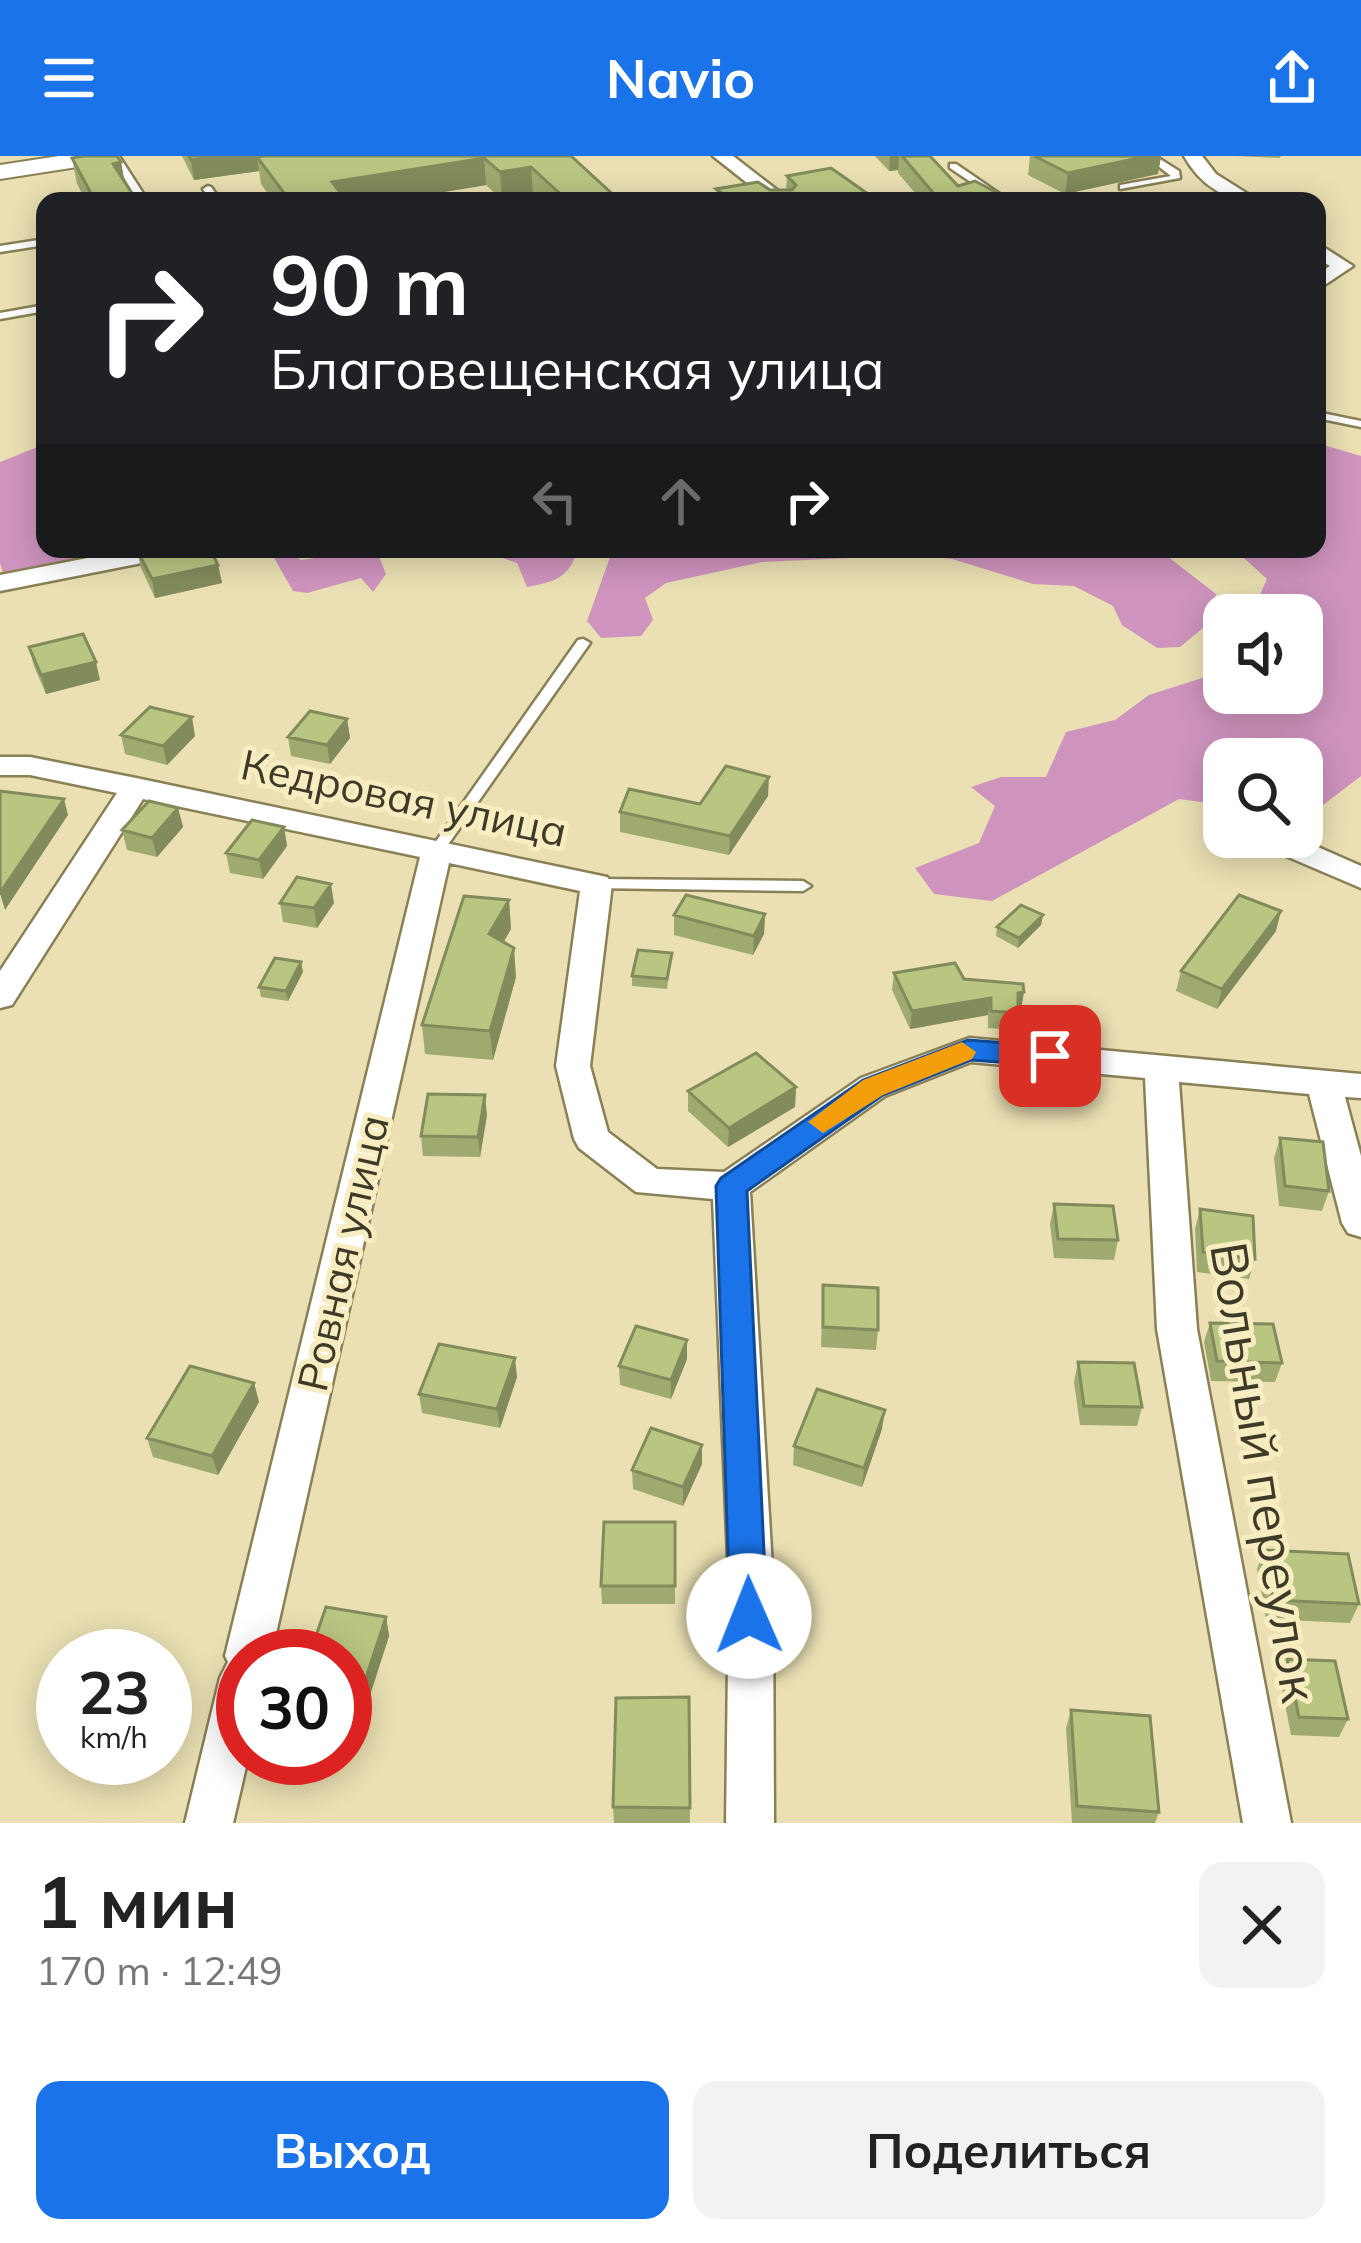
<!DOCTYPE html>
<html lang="ru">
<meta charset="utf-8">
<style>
:root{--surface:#fff;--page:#f2f2f2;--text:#222;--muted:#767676;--accent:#1a73e8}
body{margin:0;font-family:Mulish,sans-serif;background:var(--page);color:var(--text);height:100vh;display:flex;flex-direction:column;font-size:45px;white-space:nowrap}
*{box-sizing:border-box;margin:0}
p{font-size:39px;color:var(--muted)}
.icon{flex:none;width:66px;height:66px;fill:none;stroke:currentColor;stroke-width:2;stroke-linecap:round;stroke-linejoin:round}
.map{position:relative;height:1667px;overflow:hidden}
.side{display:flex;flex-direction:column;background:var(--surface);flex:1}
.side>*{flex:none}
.banner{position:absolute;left:36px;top:36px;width:1290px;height:366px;border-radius:24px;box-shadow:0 6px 30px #0003;background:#202124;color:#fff;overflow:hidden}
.controls{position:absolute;left:1203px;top:438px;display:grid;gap:24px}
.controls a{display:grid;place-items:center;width:120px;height:120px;border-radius:24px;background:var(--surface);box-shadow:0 6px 30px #0003;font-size:60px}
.speed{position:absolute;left:36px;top:1473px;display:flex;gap:24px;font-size:60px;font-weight:700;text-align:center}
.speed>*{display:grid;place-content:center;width:156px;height:156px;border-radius:50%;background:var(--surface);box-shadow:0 6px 30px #0003;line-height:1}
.speed small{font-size:30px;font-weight:400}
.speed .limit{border:18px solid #d22;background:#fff;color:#111}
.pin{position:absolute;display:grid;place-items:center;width:102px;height:102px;color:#fff;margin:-51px;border-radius:24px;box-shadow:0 6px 18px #0006}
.me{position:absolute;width:132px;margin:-66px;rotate:359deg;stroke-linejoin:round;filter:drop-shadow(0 0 9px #0008)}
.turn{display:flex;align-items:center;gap:42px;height:252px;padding:0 36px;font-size:54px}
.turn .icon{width:156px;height:156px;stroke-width:2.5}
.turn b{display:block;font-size:84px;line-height:102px}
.lanes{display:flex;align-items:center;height:114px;padding:0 36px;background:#0003;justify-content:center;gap:60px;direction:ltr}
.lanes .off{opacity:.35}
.round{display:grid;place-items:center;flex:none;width:126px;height:126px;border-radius:24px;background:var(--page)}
.headline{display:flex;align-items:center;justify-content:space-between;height:204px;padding:0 36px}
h1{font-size:72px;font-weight:700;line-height:90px}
.button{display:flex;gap:24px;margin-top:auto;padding:24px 36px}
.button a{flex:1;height:138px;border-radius:24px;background:var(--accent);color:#fff;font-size:48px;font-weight:700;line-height:138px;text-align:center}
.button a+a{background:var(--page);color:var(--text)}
header{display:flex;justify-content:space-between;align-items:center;height:156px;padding:0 36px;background:var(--accent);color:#fff;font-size:54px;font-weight:700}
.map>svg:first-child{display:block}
</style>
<header><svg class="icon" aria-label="menu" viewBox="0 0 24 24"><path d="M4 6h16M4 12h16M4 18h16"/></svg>Navio<svg class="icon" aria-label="share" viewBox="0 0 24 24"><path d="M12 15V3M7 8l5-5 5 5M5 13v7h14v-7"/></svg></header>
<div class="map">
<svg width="1361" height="1667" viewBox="0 0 1361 1667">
<rect width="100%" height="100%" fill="#eae0b3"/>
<!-- forest -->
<path fill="#cf94be" d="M 1317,287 L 1361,300 L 1361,620 L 1302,665 L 1302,603 L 1224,603 L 1224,649 L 1179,643 L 992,745 L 934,738 L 915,712 L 979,687 L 995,650 L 971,631 L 1001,621 L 1046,621 L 1066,576 L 1115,564 L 1149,539 L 1224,515 L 1224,537 L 1302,537 L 1302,459 L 1251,459 L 1267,423 L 1234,393 L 1317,393 Z
M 45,288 L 45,393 L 283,393 L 301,404 L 376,393 L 386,418 L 373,436 L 361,422 L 307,437 L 293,435 L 269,393 L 6,426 L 0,407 L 0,306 Z
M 410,393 L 578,393 C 569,422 555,426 527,431 L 517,407 L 482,395 Z
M 613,393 L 1158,393 L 1216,438 L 1210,466 L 1180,491 L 1157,492 L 1122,469 L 1113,450 L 1074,430 L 1033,428 L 952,403 L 915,399 L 762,406 L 666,427 L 645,442 L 653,464 L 641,480 L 601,482 L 587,465 Z"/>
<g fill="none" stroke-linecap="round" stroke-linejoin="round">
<defs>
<path id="service" d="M 111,0 L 119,0 L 148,45 L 138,45 Z
M 1145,0 L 1155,0 L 1179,15 L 1180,22 L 1120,33 L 1120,29 L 1171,20 Z
M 950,8 L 956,8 L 1010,45 L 999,45 L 950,12 Z
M 208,30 L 211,31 L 221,45 L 211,45 L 203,33 Z
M 45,83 L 45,89 L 0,96 L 0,90 Z
M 45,149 L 45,155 L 0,163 L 0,157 Z
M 1317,256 L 1361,265 L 1361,271 L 1317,262 Z
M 583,483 L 590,487 L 442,697 L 432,697 L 429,694 L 432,691 L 578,484 Z
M 596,723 L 803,725 L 811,730 L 803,735 L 591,732 L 588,728 L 591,724 Z"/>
<path id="minor" d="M 713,0 L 733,0 L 791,45 L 770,45 Z
M 1184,0 L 1202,0 L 1216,18 L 1259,45 C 1225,45 1201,30 1184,0 Z
M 1317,87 L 1353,110 L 1317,134 L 1317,119 L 1330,110 L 1317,102 Z
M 134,393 L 185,393 L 172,401 L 0,435 L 0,419 Z
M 0,601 L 30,601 L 136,622 L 607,721 L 612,728 L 590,910 L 608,976 L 657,1013 L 724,1016 L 861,922 L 969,882 L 1361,918 L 1361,942 L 1345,941 L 1361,1000 L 1361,1081 L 1348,1077 L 1342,1067 L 1309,938 L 1179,926 L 1197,1173 L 1291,1667 L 1243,1667 L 1157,1173 L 1145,922 L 971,906 L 885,940 L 750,1036 L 773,1428 L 774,1667 L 726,1667 L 729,1428 L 713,1043 L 636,1036 L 579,992 L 574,983 L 556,910 L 580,735 L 449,707 L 271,1500 L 243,1500 L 243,1602 L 248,1602 L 233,1667 L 185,1667 L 220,1522 L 228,1506 L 225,1500 L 420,701 L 143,643 L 12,849 L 0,852 L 0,815 L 117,637 L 30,619 L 0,619 Z
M 1254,681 L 1295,681 L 1361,710 L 1361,732 L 1258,688 Z"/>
<path id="tertiary" d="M 59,0 L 114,0 L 103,7 L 0,23 L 0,9 Z"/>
</defs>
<!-- service casing -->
<use href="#service" stroke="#898056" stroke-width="5"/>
<!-- minor casing -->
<use href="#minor" stroke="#898056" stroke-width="5"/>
<!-- tertiary casing -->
<use href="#tertiary" stroke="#898056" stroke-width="4"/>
<!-- service -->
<use href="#service" fill="#fff" fill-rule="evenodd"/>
<!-- minor -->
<use href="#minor" fill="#fff" fill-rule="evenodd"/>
<!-- tertiary -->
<use href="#tertiary" fill="#fff" fill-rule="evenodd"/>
</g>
<!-- wall -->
<path fill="#9faa70" d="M 182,0 L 571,0 L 620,45 L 540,45 L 533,38 L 502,44 L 486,29 L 390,45 L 273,45 L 261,28 L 259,15 L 194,24 Z
M 875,0 L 930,0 L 958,30 L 1013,45 L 922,45 L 898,17 L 898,14 L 889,15 Z
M 1030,0 L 1161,0 L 1158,18 L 1065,38 L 1028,19 Z
M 1236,0 L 1281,0 L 1280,2 Z
M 72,2 L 121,6 L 124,25 L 137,45 L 86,45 L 77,28 Z
M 787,20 L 878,45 L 716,45 L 716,33 L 786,34 Z
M 432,393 L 465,393 L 461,401 L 433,398 Z
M 137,394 L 218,409 L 222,427 L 155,442 L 141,412 Z
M 29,491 L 100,524 L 46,538 L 34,510 Z
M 347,563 L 350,582 L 330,608 L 291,600 L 288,581 Z
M 121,579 L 195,580 L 167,609 L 125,598 Z
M 768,640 L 729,699 L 620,676 L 620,656 Z
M 178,652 L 183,671 L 157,701 L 127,694 L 122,674 Z
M 284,671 L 287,690 L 263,723 L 230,717 L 226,697 Z
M 509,744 L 511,773 L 503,786 L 516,821 L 493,904 L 425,898 L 422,869 Z
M 280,747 L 334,747 L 317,772 L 283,766 Z
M 765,758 L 764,778 L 753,799 L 674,779 L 674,759 Z
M 1043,759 L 1041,769 L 1018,792 L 996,780 L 997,771 Z
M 1276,775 L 1217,853 L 1176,835 L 1181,815 Z
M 672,797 L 667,833 L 632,830 L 632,820 Z
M 303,816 L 288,845 L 261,841 L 259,831 Z
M 894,817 L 964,823 L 1021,854 L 1018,854 L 1015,874 L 988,872 L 988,859 L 910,873 L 892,834 Z
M 796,931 L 795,951 L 728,991 L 688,955 L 688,935 Z
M 487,959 L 480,1001 L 423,1000 L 421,980 Z
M 1280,982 L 1329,1035 L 1322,1055 L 1279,1050 L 1274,1002 Z
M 1054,1048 L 1118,1084 L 1114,1104 L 1054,1102 L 1050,1068 Z
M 1200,1053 L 1255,1103 L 1249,1123 L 1197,1116 L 1195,1073 Z
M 823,1129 L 878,1174 L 876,1194 L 821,1191 Z
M 1210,1167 L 1282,1207 L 1275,1226 L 1211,1225 L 1204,1186 Z
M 687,1203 L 671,1243 L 620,1229 L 619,1210 Z
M 1078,1206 L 1142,1251 L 1137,1270 L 1080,1269 L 1074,1226 Z
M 517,1221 L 500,1272 L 422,1257 L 419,1238 Z
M 254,1227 L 259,1246 L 218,1319 L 153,1301 L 147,1282 Z
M 882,1273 L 862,1331 L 793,1309 L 794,1290 Z
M 702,1289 L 702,1308 L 683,1350 L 633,1333 L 632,1314 Z
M 675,1366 L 675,1448 L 602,1448 L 601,1430 Z
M 1264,1394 L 1359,1448 L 1350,1467 L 1266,1463 L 1257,1413 Z
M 386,1461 L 389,1480 L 361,1567 L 345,1564 L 345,1500 Z
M 1287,1503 L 1348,1563 L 1339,1581 L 1291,1579 L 1280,1522 Z
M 689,1541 L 690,1667 L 614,1667 L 613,1651 Z
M 1071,1554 L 1159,1656 L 1155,1667 L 1072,1667 L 1066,1572 Z"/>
<!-- shaded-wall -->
<path fill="#828b5b" d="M 221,0 L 259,0 L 257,1 L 259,15 L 194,24 L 191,4 Z
M 890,0 L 899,0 L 898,14 L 889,15 Z
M 1148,0 L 1161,0 L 1158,18 L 1065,38 L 1068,17 Z
M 484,2 L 486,29 L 390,45 L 334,45 L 332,26 Z
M 121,6 L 126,33 L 113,8 Z
M 531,11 L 533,38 L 502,44 L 500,16 Z
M 218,409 L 222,427 L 155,442 L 152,423 Z
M 96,506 L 100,524 L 46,538 L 41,519 Z
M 192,561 L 195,580 L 167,609 L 163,590 Z
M 347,563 L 350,582 L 330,608 L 327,589 Z
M 769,621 L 768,640 L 729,699 L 730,680 Z
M 64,643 L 68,659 L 5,754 L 0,737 Z
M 178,652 L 183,671 L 157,701 L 152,682 Z
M 284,671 L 287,690 L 263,723 L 259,704 Z
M 331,728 L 334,747 L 317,772 L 314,752 Z
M 509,744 L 511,773 L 492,807 L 489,778 Z
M 1281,755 L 1276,775 L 1217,853 L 1222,833 Z
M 765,758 L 764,778 L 753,799 L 754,780 Z
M 1043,759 L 1041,769 L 1018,792 L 1019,782 Z
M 514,792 L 516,821 L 493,904 L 490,875 Z
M 301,806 L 303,816 L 288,845 L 286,835 Z
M 1024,836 L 1021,854 L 1016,855 L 1018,837 Z
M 991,842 L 988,859 L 910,873 L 912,855 Z
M 796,931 L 795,951 L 728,991 L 729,972 Z
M 485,939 L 487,959 L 480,1001 L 478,981 Z
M 687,1184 L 687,1203 L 671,1243 L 671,1224 Z
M 515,1202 L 517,1221 L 500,1272 L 497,1253 Z
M 254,1227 L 259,1246 L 218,1319 L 212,1300 Z
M 885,1254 L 882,1273 L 862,1331 L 864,1312 Z
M 702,1289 L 702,1308 L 683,1350 L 683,1331 Z
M 386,1461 L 389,1480 L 361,1567 L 357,1549 Z"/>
<!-- building -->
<path fill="#b9c682" stroke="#828b5b" stroke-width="3" d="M 83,0 L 117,0 L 121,6 L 113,8 L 137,45 L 95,45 L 72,2 Z
M 189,0 L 221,0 L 191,4 Z
M 264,0 L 571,0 L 620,45 L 568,45 L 531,11 L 500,16 L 484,2 L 332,26 L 347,45 L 290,45 L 257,1 Z
M 902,0 L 930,0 L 958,30 L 975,25 L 1013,45 L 940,45 Z
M 1034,0 L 1148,0 L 1068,17 Z
M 831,12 L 878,45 L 733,45 L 716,33 L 758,26 L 770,34 L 792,34 L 796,29 L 787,20 Z
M 210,393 L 218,409 L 152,423 L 137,394 Z
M 83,478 L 96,506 L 41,519 L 29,491 Z
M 150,551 L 192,561 L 163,590 L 121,579 Z
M 310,555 L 347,563 L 327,589 L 288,581 Z
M 726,610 L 769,621 L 730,680 L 620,656 L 629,633 L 700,648 Z
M 0,635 L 64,643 L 0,737 Z
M 149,645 L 178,652 L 152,682 L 122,674 Z
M 252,664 L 284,671 L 259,704 L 226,697 Z
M 297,721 L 331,728 L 314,752 L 280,747 Z
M 686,739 L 765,758 L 754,780 L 674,759 Z
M 1239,739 L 1281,755 L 1222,833 L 1181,815 Z
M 464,740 L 509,744 L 489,778 L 514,792 L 490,875 L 422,869 Z
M 1021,749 L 1043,759 L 1019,782 L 997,771 Z
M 638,794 L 672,797 L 667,823 L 632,820 Z
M 275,802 L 301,806 L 286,835 L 259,831 Z
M 955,807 L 964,823 L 1023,828 L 1024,836 L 1018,837 L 1018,857 L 991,855 L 991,842 L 912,855 L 894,817 Z
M 756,897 L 796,931 L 729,972 L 688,935 Z
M 428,938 L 485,939 L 478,981 L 421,980 Z
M 1280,982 L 1323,986 L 1329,1035 L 1285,1030 Z
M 1054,1048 L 1113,1050 L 1118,1084 L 1058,1083 Z
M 1200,1053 L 1253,1060 L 1255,1103 L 1203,1096 Z
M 823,1129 L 878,1132 L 878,1174 L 823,1171 Z
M 1210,1167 L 1273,1168 L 1282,1207 L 1217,1205 Z
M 636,1170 L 687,1184 L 671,1224 L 619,1210 Z
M 439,1188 L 515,1202 L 497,1253 L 419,1238 Z
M 1078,1206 L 1134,1207 L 1142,1251 L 1084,1250 Z
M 190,1210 L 254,1227 L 212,1300 L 147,1282 Z
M 817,1233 L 885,1254 L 864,1312 L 794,1290 Z
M 651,1272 L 702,1289 L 683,1331 L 632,1314 Z
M 604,1366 L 675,1366 L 675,1430 L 601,1430 Z
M 1264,1394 L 1348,1398 L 1359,1448 L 1273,1444 Z
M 326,1451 L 386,1461 L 357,1549 L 345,1546 L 345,1500 L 309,1500 Z
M 1287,1503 L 1335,1505 L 1348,1563 L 1299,1561 Z
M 689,1541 L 690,1652 L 613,1651 L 616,1542 Z
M 1071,1554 L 1150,1560 L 1159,1656 L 1077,1650 Z"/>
<!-- route -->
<path fill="#1a73e8" stroke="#114b97" stroke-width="3" d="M 968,884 L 1050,890 L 1064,900 L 1050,910 L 971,904 L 883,939 L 747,1035 L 767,1460 L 762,1471 L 749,1476 L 736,1471 L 730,1460 L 716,1030 L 721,1022 L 863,924 Z"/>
<!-- slow -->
<path fill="#f59e0b" d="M 962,886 L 976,896 L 972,903 L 883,939 L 823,977 L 808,966 L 863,924 Z"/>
<g text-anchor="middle" stroke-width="10" stroke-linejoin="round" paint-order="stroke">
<!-- street labels -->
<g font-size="42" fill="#3e3a28" stroke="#f7edc0">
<text transform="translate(404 642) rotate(12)" y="15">Кедровая улица</text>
<text transform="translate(343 1097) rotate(-77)" y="15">Ровная улица</text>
</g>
<!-- near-street labels -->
<g font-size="51" fill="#3e3a28" stroke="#f7edc0">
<text transform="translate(1264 1316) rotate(81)" y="18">Вольный переулок</text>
</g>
</g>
</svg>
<div class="controls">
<a><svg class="icon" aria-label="sound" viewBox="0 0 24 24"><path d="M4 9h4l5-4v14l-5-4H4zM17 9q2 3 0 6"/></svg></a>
<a><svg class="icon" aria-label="search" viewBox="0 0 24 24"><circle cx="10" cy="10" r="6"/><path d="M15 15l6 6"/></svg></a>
</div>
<div class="speed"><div>23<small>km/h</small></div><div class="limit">30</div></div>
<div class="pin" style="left:1050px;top:900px;background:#d93025"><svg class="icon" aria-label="arrive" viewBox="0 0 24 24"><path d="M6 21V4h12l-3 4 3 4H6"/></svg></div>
<svg class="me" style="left:749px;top:1460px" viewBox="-20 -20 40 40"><circle r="19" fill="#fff"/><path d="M0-13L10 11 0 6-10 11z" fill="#1a73e8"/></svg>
<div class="banner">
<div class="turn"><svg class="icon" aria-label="right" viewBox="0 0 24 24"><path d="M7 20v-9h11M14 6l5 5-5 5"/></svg><div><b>90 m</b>Благовещенская улица</div></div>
<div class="lanes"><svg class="icon off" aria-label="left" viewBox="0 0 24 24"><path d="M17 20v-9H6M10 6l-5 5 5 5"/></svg><svg class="icon off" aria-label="ahead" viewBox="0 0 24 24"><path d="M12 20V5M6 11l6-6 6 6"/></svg><svg class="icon" aria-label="right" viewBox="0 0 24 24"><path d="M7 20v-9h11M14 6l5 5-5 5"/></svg></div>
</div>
</div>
<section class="side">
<div class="headline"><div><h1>1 мин</h1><p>170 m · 12:49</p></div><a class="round"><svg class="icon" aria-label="close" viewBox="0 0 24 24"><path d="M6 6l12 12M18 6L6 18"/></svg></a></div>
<div class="button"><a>Выход</a><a>Поделиться</a></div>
</section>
